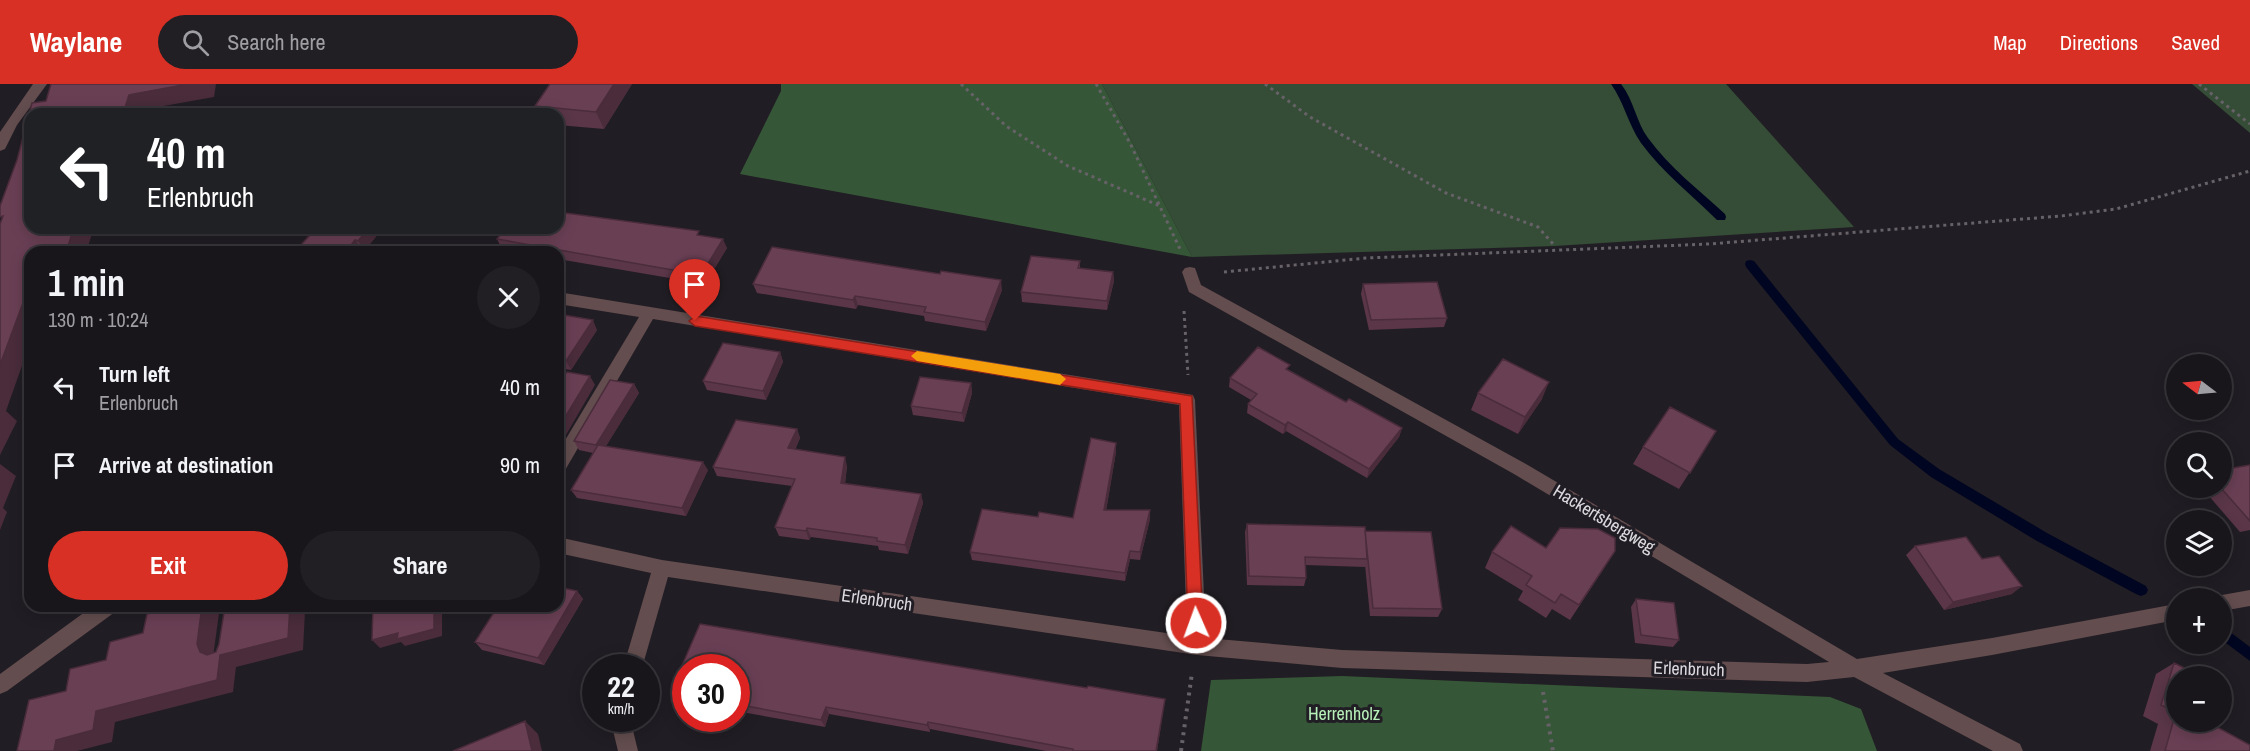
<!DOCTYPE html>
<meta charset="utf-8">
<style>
:root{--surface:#19161b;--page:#221f24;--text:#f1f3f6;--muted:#9f9fa3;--line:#37353a;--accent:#d93025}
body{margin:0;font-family:"Archivo Narrow",sans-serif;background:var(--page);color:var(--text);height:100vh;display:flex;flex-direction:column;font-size:22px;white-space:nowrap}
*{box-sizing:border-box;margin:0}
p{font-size:20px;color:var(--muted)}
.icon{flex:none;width:33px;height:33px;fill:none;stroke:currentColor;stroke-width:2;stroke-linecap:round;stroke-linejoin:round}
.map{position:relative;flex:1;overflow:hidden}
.side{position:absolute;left:24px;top:162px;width:540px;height:366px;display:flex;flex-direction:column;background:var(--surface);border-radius:18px;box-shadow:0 3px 15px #0003,0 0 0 2px var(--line)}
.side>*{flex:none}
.hud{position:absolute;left:24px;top:24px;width:540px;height:126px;border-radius:18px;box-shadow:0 3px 15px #0003,0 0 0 2px var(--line);background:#202124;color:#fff;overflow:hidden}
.needle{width:39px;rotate:286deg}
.tools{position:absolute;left:2166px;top:270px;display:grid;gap:12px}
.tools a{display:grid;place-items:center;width:66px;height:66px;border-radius:50%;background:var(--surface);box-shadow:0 3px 15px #0003,0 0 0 2px var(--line);font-size:30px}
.speed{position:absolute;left:582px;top:570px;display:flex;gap:12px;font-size:30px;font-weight:700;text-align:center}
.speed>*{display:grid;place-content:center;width:78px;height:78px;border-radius:50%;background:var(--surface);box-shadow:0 3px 15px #0003,0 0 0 2px var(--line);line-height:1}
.speed small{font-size:15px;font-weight:400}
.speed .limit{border:9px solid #d22;background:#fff;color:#111}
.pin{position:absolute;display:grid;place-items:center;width:51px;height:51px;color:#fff;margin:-62px -26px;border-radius:50% 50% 50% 0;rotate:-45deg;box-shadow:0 0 6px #0007}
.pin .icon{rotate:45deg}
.me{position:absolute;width:66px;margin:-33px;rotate:358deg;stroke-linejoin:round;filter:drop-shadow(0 0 4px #0008)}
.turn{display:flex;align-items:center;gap:21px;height:126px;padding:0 24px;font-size:27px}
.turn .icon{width:78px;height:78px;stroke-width:2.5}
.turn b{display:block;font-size:42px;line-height:51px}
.round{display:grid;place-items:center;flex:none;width:63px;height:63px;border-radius:32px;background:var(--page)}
.overview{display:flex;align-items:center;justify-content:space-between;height:102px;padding:0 24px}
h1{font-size:36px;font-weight:700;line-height:45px}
.primary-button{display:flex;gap:12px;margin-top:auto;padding:12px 24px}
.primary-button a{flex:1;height:69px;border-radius:36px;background:var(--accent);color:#fff;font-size:24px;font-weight:700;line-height:69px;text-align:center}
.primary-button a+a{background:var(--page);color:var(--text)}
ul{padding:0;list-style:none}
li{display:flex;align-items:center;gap:18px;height:78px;padding:0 24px}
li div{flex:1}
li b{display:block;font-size:22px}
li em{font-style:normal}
header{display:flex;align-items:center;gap:36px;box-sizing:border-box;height:84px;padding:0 30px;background:var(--accent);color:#fff}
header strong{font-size:28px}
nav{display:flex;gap:33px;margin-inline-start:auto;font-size:21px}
.search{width:420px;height:54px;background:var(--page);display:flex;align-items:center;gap:15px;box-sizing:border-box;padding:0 21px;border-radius:33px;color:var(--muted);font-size:22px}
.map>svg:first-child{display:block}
</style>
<header>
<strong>Waylane</strong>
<div class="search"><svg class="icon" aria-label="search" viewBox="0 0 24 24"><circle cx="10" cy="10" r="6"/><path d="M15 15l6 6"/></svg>Search here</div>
<nav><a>Map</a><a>Directions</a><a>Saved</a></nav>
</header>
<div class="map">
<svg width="2250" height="667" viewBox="0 0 2250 667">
<rect width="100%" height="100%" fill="#211d24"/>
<!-- green -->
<path fill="#354d36" d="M 1102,0 L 1726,0 L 1854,143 L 1555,162 L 1192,173 Z
M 2192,0 L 2250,0 L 2250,49 Z"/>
<!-- forest -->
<path fill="#365737" d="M 781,0 L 1102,0 L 1192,173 L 740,90 L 781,7 Z
M 1342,592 L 1830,613 L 1861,625 L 1877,667 L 1201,667 L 1211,596 Z"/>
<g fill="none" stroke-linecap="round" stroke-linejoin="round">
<!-- stream -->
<path fill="#000621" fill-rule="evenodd" d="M 1611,0 L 1621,0 C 1634,16 1636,38 1648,54 C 1669,83 1699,106 1725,130 L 1726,133 L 1725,136 L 1717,136 C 1692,111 1662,88 1641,59 C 1628,40 1624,18 1611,0 Z
M 1750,176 L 1754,177 L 1898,355 L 1939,385 L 2047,449 L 2146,502 L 2148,506 L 2146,510 L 2141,512 L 2136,510 L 2037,457 L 1931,393 L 1890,361 L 1746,183 L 1745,180 L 1746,177 Z
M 2222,542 L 2250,563 L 2250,577 L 2222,556 Z"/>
<!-- path-far1 -->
<path stroke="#666268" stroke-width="3" stroke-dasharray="3 4" stroke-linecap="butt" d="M 961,0 L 1006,42 L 1068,82 L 1160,122
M 1096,0 L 1130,59 L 1180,165
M 1265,0 L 1310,33 L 1446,109 L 1538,143 L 1555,162
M 2199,0 L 2250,40
M 1224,188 L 1366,174 L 1709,160 L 2061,132 L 2116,125 L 2250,87
M 1184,227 L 1188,291"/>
<!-- path -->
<path stroke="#666268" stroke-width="4" stroke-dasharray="3 5" stroke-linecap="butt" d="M 1543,608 L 1553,667
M 1181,667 L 1192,589"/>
<!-- minor -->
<path fill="#634d4e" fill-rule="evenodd" d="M 33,0 L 47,0 L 17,41 L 5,65 L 0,67 L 0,48 Z
M 1190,183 L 1195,184 L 1201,201 L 1526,380 L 1857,575 L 1992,554 L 2176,520 L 2176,536 L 1992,571 L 1883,589 L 2020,660 L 2023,667 L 1993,667 L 1854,593 L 1807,598 L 1342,584 L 1197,571 L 668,493 L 642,584 L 623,584 L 651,489 L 558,469 L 558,453 L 662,476 L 1187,552 L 1179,321 L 653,235 L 564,388 L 558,390 L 558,368 L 639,233 L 558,220 L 558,208 L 1193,311 L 1195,316 L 1206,554 L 1342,566 L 1807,580 L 1829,578 L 1514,390 L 1189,208 L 1182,188 L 1185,184 Z
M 2250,506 L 2250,522 L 2222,527 L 2222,514 L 2215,514 L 2222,511 Z
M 93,522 L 117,522 L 115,528 L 7,607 L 0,610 L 0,590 Z
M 610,634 L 630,634 L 638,667 L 618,667 Z"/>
</g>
<!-- wall -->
<path fill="#5a3648" d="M 632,0 L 604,45 L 558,41 L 558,30 L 539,30 L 535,22 Z
M 308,144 L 383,144 L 365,166 L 362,166 L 360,168 L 301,168 L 298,164 L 308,153 L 304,148 Z
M 701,151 L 727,164 L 705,200 L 558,175 L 558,168 L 521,168 L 502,165 L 497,155 Z
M 1080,177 L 1080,185 L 1113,188 L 1114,197 L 1107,226 L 1022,218 L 1021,208 Z
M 753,200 L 1002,206 L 986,247 L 925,237 L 924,232 L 858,221 L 856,225 L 757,209 Z
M 1363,200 L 1447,234 L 1444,243 L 1369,246 L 1361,210 Z
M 558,230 L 597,246 L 571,286 L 558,284 Z
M 780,268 L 783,278 L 766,316 L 707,306 L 703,297 Z
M 1289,287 L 1346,318 L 1402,344 L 1399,353 L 1367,394 L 1286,347 L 1283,350 L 1247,329 L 1248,320 L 1251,316 L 1229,303 L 1230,294 Z
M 971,299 L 972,309 L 964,338 L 913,331 L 911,322 Z
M 634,300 L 639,309 L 606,362 L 708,386 L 686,432 L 577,414 L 571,406 L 593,369 L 579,366 L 574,357 Z
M 1478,309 L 1542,315 L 1518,350 L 1471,326 Z
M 797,345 L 800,354 L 795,366 L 847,382 L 845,400 L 921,410 L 923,419 L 908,470 L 879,466 L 878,462 L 811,453 L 809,456 L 779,452 L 775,443 L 792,402 L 717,392 L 713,383 Z
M 1716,347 L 1679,405 L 1633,380 L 1643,363 Z
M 1116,359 L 1116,368 L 1106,426 L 1150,426 L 1150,435 L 1140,476 L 1130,475 L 1125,497 L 972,476 L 970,468 L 1038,433 L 1073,434 Z
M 2250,381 L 2250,446 L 2240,448 L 2202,404 L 2222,404 Z
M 1247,440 L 1365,448 L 1442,525 L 1438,533 L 1370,532 L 1365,481 L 1365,483 L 1305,481 L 1306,494 L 1304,502 L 1247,501 L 1245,448 Z
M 1915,462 L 1982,475 L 2012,510 L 1944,526 L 1906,471 Z
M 1546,464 L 1605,483 L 1570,536 L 1552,525 L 1546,534 L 1518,516 L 1523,507 L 1485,484 L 1492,468 Z
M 577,507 L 583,515 L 544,581 L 482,566 L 475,558 Z
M 1636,515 L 1679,556 L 1673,563 L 1635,559 L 1631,523 Z
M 700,540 L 1087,604 L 1088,602 L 1165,615 L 1157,667 L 1046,667 L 930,645 L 930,648 L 829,630 L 825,643 L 736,627 L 736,584 L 686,584 L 686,609 L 679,607 L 674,600 Z
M 2174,579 L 2208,638 L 2250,667 L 2150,667 L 2158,640 L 2143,632 L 2156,590 Z"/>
<!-- shaded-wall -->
<path fill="#4a2c3b" d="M 188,0 L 216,0 L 214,13 L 141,26 L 140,30 L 123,30 L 129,11 Z
M 614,0 L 632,0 L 604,45 L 596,28 Z
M 74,144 L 94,144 L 86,168 L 66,168 Z
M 369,144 L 383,144 L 365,166 L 358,157 Z
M 723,155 L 727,164 L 705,200 L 701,191 Z
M 355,156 L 362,166 L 360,168 L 346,168 Z
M 1113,188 L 1114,197 L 1107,226 L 1107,217 Z
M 1001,196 L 1002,206 L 986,247 L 985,238 Z
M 855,212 L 858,221 L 856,225 L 853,216 Z
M 30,213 L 30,259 L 6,327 L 17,337 L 0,371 L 0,281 L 23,219 Z
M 593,236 L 597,246 L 571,286 L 566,277 Z
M 780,268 L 783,278 L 766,316 L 763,307 Z
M 590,292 L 595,301 L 559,363 L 558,345 Z
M 1549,298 L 1542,315 L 1518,350 L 1525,333 Z
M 971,299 L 972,309 L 964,338 L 962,329 Z
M 634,300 L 639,309 L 601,370 L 596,361 Z
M 1288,338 L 1286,347 L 1283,350 L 1285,341 Z
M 1402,344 L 1399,353 L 1367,394 L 1369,385 Z
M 797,345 L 800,354 L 791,373 L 788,364 Z
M 1116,359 L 1116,368 L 1105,434 L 1104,426 Z
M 845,373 L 847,382 L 844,408 L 841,399 Z
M 703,378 L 708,386 L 686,432 L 682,424 Z
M 0,380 L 16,392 L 3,424 L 7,428 L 0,446 Z
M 921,410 L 923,419 L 908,470 L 905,461 Z
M 1150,426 L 1150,435 L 1140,476 L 1140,468 Z
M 807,444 L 811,453 L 809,456 L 806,447 Z
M 1130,467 L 1130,475 L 1125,497 L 1125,489 Z
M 2022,502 L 2012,510 L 1944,526 L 1953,518 Z
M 577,507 L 583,515 L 544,581 L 538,574 Z
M 202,522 L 211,522 L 219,529 L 213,573 L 200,568 L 197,560 Z
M 290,522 L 300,522 L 305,527 L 303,566 L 236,583 L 233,608 L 115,638 L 112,658 L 77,667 L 54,667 L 56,656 L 96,627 L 220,571 Z
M 434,522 L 442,522 L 442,552 L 405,562 L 401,558 L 380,564 L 372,556 L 398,549 Z
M 1165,615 L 1157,667 L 1156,667 Z
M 826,623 L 829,630 L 825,643 L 821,636 Z
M 525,637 L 538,650 L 542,667 L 532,667 Z
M 928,638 L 930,645 L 930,648 L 927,641 Z"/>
<!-- building -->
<path fill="#693f54" stroke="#4a2c3b" stroke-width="1.5" d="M 51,0 L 188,0 L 129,11 L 123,30 L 30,30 L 30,144 L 74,144 L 66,168 L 30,168 L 30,213 L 28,218 L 23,219 L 0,281 L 0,140 L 3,132 L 0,133 L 0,122 L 17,76 L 32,19 L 46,17 Z
M 550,0 L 614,0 L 596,28 L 535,22 Z
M 558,128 L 699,147 L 697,151 L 723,155 L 701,191 L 497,155 L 505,144 L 558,144 Z
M 308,144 L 369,144 L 358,157 L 355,156 L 346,168 L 319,168 L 298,164 L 311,150 L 304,148 Z
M 772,163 L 940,190 L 941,187 L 1001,196 L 985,238 L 924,228 L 926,223 L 855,212 L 853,216 L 753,200 Z
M 1031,172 L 1080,177 L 1078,184 L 1113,188 L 1107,217 L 1021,208 Z
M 1437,198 L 1447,234 L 1371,236 L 1363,200 Z
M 558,230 L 593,236 L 566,277 L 558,275 Z
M 723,259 L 780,268 L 763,307 L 703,297 Z
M 1258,263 L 1290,281 L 1286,285 L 1346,318 L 1349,315 L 1402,344 L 1369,385 L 1288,338 L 1285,341 L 1248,320 L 1257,310 L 1230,294 Z
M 1503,275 L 1549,298 L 1525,333 L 1478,309 Z
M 567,288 L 590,292 L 558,345 L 558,298 Z
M 920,293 L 971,299 L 962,329 L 911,322 Z
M 610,296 L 634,300 L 596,361 L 574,357 Z
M 1670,323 L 1716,347 L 1690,389 L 1643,363 Z
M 736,336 L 797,345 L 788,364 L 845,373 L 841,399 L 921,410 L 905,461 L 877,457 L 877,454 L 807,444 L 806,447 L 775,443 L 795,395 L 713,383 Z
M 1091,354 L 1116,359 L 1104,426 L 1150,426 L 1140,468 L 1130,467 L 1125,489 L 970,468 L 982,425 L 1038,433 L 1039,428 L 1073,434 Z
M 598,361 L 703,378 L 682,424 L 571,406 Z
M 2250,381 L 2250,437 L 2221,404 L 2222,386 Z
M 1247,440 L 1365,443 L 1367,475 L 1305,473 L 1306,494 L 1249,492 Z
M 1511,442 L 1546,464 L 1560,444 L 1598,445 L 1615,454 L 1615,467 L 1579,521 L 1561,510 L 1555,519 L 1526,501 L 1532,492 L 1492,468 Z
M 1365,447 L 1431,448 L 1442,525 L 1373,524 Z
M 1966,453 L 1982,475 L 1999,472 L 2022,502 L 1953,518 L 1915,462 Z
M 558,503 L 577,507 L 538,574 L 475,558 L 498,522 L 558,522 Z
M 1636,515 L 1674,519 L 1679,556 L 1641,551 Z
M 179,522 L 202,522 L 197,560 L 200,568 L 207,571 L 216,568 L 219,560 L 225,522 L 290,522 L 288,554 L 220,571 L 217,596 L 96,627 L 93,646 L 56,656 L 54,667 L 17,667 L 29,616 L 66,607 L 70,585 L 106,576 L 110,558 L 143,549 L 147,530 Z
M 373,522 L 434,522 L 434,545 L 397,555 L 398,549 L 372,556 Z
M 700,540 L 1087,604 L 1088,602 L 1165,615 L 1156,667 L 1073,667 L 1073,665 L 928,638 L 927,641 L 826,623 L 821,636 L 736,620 L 736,584 L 686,584 L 686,602 L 674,600 Z
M 2174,579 L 2201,592 L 2176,592 L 2176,638 L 2208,638 L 2250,661 L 2250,667 L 2165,667 L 2176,628 L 2161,621 Z
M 525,637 L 532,667 L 453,667 Z"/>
<!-- route -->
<path fill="#d93025" stroke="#8d1f18" stroke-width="1.5" d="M 695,232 L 1192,312 L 1203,539 L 1201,544 L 1196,546 L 1190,544 L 1188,539 L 1180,320 L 695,242 L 689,237 Z"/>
<!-- slow -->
<path fill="#f59e0b" d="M 917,267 L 1060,290 L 1066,295 L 1060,301 L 917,277 L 911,272 Z"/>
<g text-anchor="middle" stroke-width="6" stroke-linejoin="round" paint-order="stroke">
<!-- street labels -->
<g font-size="18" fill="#dcd9de" stroke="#211d24">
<text transform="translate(1604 435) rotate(31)" y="6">Hackertsbergweg</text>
<text transform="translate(877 516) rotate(8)" y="6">Erlenbruch</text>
<text transform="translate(1689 585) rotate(2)" y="6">Erlenbruch</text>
</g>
<!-- park labels -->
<g font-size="18" fill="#b7efb8" stroke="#211d24">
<text x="1344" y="636">Herrenholz</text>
</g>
</g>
</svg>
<div class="tools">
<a><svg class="needle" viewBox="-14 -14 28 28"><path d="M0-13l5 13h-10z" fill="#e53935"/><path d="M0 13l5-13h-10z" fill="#9f9fa3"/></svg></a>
<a><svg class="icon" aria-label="search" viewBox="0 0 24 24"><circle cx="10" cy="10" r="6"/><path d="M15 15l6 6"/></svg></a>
<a><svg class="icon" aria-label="layers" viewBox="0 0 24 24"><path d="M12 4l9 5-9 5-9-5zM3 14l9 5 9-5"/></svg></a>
<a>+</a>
<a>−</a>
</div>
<div class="speed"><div>22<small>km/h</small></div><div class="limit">30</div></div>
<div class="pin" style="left:695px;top:237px;background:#d93025"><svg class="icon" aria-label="arrive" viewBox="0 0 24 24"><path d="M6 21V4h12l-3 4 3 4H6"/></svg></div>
<svg class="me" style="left:1196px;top:539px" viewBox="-20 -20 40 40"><circle r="17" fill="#d93025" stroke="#fff" stroke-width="3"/><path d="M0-11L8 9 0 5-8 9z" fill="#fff"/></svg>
<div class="hud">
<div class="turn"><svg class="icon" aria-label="left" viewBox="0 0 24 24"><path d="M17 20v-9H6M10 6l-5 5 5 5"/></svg><div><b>40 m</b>Erlenbruch</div></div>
</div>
<section class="side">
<div class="overview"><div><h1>1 min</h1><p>130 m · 10:24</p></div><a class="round"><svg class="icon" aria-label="close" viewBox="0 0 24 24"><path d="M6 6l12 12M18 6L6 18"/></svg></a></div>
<ul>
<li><svg class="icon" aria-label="left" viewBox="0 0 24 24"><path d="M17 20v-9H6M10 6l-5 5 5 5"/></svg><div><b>Turn left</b><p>Erlenbruch</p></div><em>40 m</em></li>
<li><svg class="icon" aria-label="arrive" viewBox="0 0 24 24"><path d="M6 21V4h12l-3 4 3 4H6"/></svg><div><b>Arrive at destination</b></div><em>90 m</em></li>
</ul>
<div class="primary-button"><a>Exit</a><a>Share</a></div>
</section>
</div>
